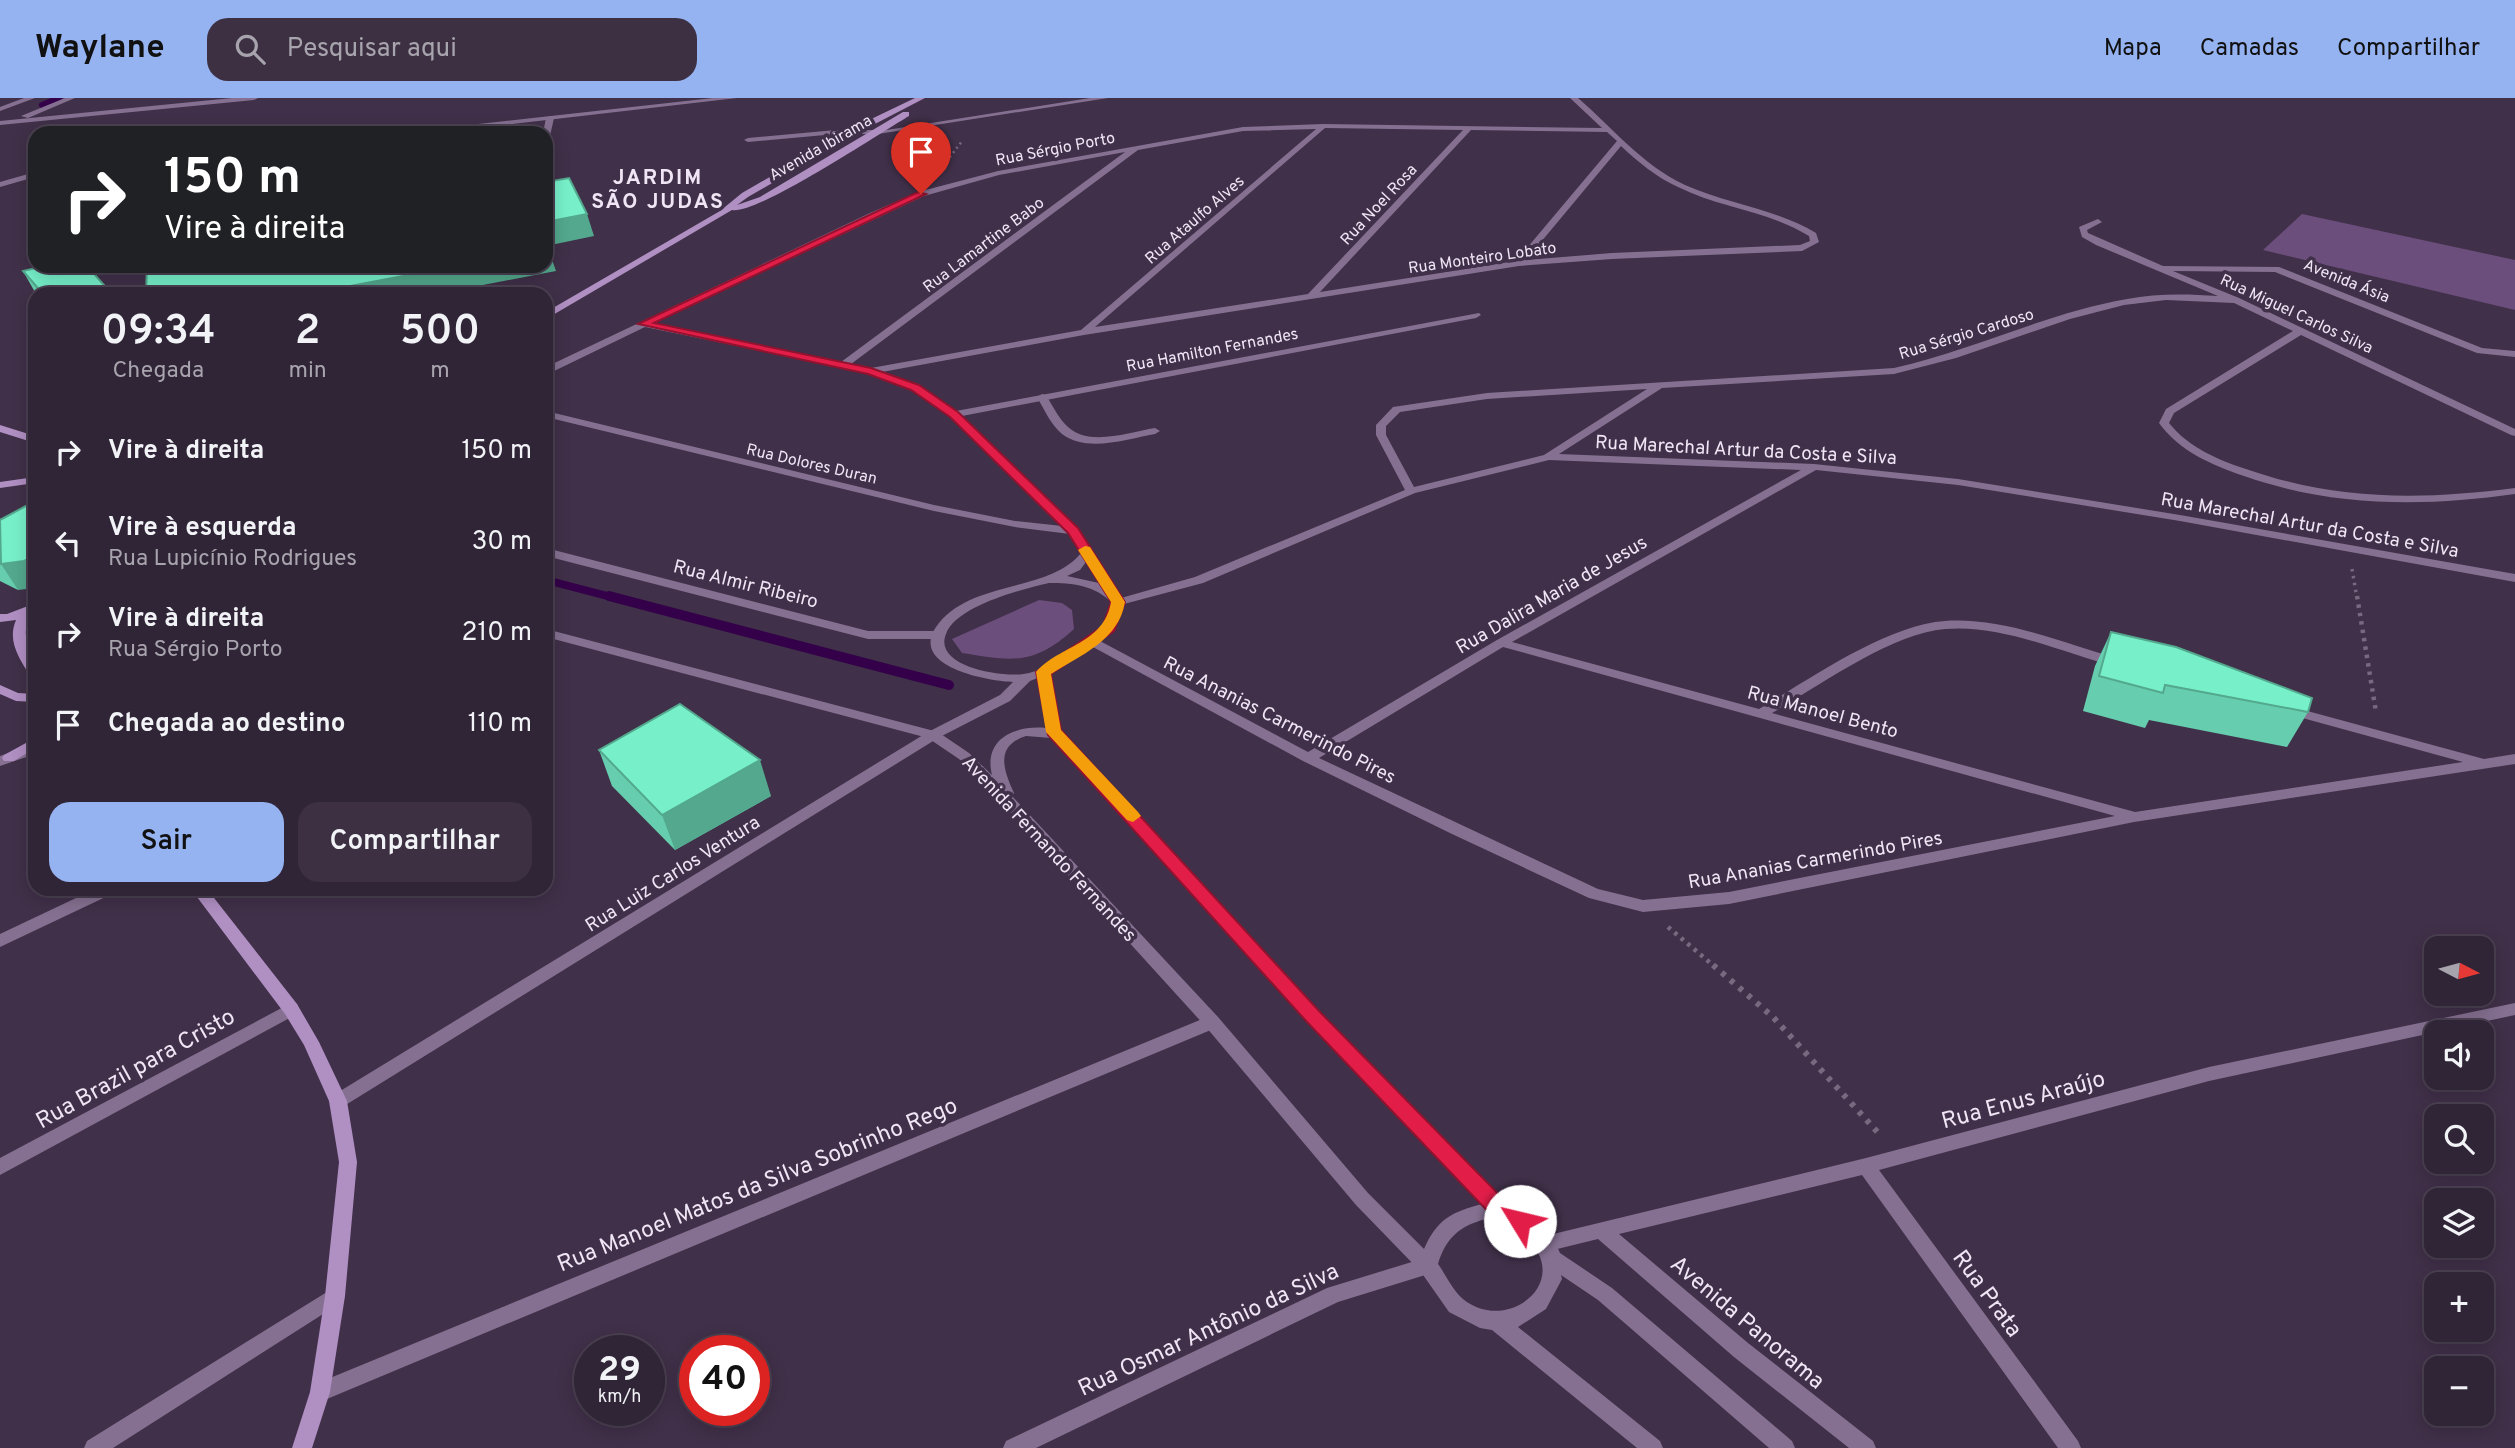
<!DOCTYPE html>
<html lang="pt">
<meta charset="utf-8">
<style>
:root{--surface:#302437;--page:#3c3042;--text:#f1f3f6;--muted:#a8a4ad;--line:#4b4152;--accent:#95b2f1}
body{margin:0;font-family:Overpass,sans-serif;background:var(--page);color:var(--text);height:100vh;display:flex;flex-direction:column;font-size:26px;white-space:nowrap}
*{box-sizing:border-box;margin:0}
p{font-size:23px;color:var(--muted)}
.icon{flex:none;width:38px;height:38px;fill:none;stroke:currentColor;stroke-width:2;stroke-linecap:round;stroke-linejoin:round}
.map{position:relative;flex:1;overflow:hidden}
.side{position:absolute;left:28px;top:189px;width:525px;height:609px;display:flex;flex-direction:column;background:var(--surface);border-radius:21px;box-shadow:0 4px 18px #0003,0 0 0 2px var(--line)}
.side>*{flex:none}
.guide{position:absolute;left:28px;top:28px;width:525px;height:147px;border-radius:21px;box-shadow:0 4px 18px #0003,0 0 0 2px var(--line);background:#202124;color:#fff;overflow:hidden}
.needle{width:46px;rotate:96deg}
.tools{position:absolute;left:2424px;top:838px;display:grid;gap:14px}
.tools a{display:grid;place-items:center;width:70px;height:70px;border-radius:14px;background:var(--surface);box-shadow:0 4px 18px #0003,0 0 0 2px var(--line);font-size:35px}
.speed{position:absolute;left:574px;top:1237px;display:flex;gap:14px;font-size:35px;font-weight:700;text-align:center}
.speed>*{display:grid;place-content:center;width:91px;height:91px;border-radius:50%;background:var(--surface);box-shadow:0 4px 18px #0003,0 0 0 2px var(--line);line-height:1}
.speed small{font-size:18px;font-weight:400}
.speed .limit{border:10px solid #d22;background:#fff;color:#111}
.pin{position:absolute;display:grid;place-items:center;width:60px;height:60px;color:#fff;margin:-72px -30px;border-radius:50% 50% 50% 0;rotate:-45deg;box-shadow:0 0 7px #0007}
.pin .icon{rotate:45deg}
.me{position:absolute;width:77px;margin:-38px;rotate:306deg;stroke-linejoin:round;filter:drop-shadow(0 0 5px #0008)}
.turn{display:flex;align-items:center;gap:24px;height:147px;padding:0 21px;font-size:32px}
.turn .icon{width:91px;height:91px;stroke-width:2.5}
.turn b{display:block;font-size:49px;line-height:60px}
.eta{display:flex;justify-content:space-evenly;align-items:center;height:119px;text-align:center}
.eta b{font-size:42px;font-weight:600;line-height:49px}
.cta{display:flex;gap:14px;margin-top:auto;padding:14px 21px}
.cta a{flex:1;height:80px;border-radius:21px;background:var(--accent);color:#111;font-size:28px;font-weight:600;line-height:80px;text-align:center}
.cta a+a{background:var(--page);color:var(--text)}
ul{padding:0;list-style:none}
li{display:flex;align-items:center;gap:21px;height:91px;padding:0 21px}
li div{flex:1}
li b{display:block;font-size:26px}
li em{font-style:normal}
header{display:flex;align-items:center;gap:42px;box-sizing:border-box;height:98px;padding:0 35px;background:var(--accent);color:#111}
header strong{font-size:33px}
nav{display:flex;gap:38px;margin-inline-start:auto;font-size:24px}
.search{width:490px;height:63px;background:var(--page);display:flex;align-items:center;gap:18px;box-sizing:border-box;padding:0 24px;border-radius:21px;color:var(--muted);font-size:26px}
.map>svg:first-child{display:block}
</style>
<header>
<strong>Waylane</strong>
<div class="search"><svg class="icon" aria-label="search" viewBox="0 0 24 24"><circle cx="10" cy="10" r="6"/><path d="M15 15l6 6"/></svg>Pesquisar aqui</div>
<nav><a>Mapa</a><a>Camadas</a><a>Compartilhar</a></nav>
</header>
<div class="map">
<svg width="2515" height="1350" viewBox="0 0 2515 1350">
<rect width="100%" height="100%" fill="#403049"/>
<!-- green -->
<path fill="#6c4e7c" d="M 2302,116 L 2515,162 L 2515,212 L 2263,152 Z
M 1039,502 L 1062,505 L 1072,512 L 1074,531 C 1033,568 1013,563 962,555 L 952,541 Z"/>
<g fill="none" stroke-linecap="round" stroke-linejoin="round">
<!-- stream-far2 -->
<path stroke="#340049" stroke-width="6" d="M 42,7 L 59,0"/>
<!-- stream-far1 -->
<path stroke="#340049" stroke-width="8" d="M 546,482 L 615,500"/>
<!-- stream -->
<path stroke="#340049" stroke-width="10" d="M 609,498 L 949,587"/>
<!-- path-far3 -->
<path stroke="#77697f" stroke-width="2.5" stroke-dasharray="2 3.5" stroke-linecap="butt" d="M 943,68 L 963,42"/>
<!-- path-far2 -->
<path stroke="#77697f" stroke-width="3.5" stroke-dasharray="2.5 4.5" stroke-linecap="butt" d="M 2352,471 L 2357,500"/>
<!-- path-far1 -->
<path stroke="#77697f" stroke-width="4.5" stroke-dasharray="3.5 5" stroke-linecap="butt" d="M 2357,498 L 2376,614
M 1668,829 L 1715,869"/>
<!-- path -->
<path stroke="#77697f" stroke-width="6" stroke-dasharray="4.5 7" stroke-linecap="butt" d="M 1713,867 L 1773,919 L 1881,1038"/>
<!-- service -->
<path fill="#857091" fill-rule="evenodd" d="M 550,18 L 554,20 L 550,38 L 546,40 L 546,35 L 543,35 L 546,20 Z
M 836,32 L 878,32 L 882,34 L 878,36 L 836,36 L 748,44 L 744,42 L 748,40 Z
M 1042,296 L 1046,297 C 1053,308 1058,320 1068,329 C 1089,349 1130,334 1155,330 L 1160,333 L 1155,336 C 1127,341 1087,355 1062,336 C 1051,327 1044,311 1037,299 Z"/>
<!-- minor -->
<path fill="#857091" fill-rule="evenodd" d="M 24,0 L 35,0 L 0,13 L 0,9 Z
M 65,0 L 75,0 L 28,20 L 21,18 Z
M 232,0 L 258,0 L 254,2 L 0,27 L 0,23 Z
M 713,0 L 737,0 L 435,35 L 410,35 L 414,33 Z
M 1090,0 L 1108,0 L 878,36 L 874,34 Z
M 1570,0 L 1578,0 C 1613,30 1642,67 1685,87 C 1728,106 1776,111 1816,135 L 1819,144 L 1802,153 L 1612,161 L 1519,168 L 1084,237 L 882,274 L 919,288 L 956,313 L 1479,215 L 1481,217 L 1476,220 L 962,318 L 1078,431 L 1121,500 L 1195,479 L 1405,392 L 1376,337 L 1376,327 L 1393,309 L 1487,295 L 1894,270 C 1973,252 2047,215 2127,201 C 2157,195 2188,196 2218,198 L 2096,147 L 2082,139 L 2079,129 L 2098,121 L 2102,124 L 2087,132 L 2088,135 L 2163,168 L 2279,169 L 2482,250 L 2515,253 L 2515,259 L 2477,255 L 2275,174 L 2173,173 L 2239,200 L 2515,331 L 2515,338 L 2511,337 L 2301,237 L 2174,315 L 2169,325 C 2188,349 2218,362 2246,371 C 2337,403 2421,402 2515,390 L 2515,396 C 2422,409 2333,409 2244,378 C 2212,367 2179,353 2159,325 L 2166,311 L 2293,233 L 2234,205 L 2166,202 L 2124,207 L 2070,221 L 1956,260 L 1894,276 L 1662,290 L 1559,356 L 1814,366 L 1958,381 L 2180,417 L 2515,476 L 2515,484 L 2180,423 L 1958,387 L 1816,372 L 1512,544 L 1759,611 C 1810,581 1886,527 1945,523 C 2004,519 2066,546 2122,562 L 2123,565 L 2117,569 C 2062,555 2003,526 1945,531 C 1892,535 1819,588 1772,615 L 2135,714 L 2463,664 L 2284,615 L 2282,612 L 2289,608 L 2484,661 L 2515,656 L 2515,666 L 2134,724 L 1729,806 L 1643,814 L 1589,800 L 1452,736 L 1303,663 L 1093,549 L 1055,573 L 1030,583 L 1010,603 L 938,640 L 344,1008 L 338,1010 L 332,1008 L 329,1003 L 332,998 L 928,634 L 1000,597 L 1013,584 C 987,583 904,568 939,525 C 974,482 1050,494 1081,455 L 1070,436 L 1015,429 L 934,413 L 546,319 L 546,313 L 934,407 L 1015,423 L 1062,428 L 950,318 L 911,292 L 868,275 L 645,229 L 550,275 L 546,276 L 546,269 L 870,115 L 918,94 L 998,73 L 1243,29 L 1323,26 L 1602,30 ZM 1325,30 L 1463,32 L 1308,196 L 1095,229 ZM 1316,31 L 1081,232 L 871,270 L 851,266 L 1138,52 L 1243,33 ZM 1471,32 L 1607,34 L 1617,43 L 1516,163 L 1320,194 ZM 1621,48 C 1638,64 1656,79 1678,89 C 1720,110 1769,113 1809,138 L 1810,143 L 1800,147 L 1612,155 L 1526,162 ZM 1125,54 L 841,264 L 654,225 L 924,98 L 999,77 ZM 1647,291 L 1544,357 L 1414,389 L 1386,337 L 1386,328 L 1400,314 L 1487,301 ZM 1549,362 L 1801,372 L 1497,542 L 1308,654 L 1100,543 L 1115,528 L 1124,506 L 1203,485 L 1415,395 ZM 1086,464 L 1099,485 L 1067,478 L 1080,472 ZM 1049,485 C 1072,485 1095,487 1112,505 C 1106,528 1091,540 1072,552 C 1059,561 1045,571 1029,575 C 1008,581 932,570 946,536 C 956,508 1023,491 1049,485 ZM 1503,549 L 2115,718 L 1729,794 L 1643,802 L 1598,791 L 1319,660 Z
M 35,74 L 35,79 L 0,89 L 0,84 Z
M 35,646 L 35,656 L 0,668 L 0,658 Z
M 95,791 L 117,791 L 114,795 L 0,849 L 0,836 Z
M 291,905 L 297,906 L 299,911 L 297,916 L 0,1077 L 0,1060 Z
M 2515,905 L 2515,917 L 2209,983 L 1879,1072 L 2078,1343 L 2081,1350 L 2058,1350 L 1862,1077 L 1619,1136 L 1748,1245 L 1873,1343 L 1876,1350 L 1849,1350 L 1734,1259 L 1598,1141 L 1545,1154 L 1538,1152 L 1536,1146 L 1538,1140 L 1545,1138 L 1866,1060 L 2209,969 Z
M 1212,917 L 1218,919 L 1220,924 L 1218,929 L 327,1301 L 320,1304 L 313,1301 L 310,1294 L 313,1287 Z
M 1428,1159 L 1435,1162 L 1437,1168 L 1435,1174 L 1338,1204 L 1036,1350 L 1003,1350 L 1006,1343 L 1327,1190 Z
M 335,1189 L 342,1192 L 345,1198 L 342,1204 L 113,1350 L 84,1350 L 87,1343 Z"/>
<!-- tertiary -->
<path fill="#857091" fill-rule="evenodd" d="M 546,450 L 868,533 L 938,533 L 944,537 L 938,541 L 868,541 L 546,458 Z
M 546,531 L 938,634 L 969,655 L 992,677 C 983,641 1015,627 1046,630 L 1037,574 L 1043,570 L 1048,571 L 1060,633 L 1320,914 L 1513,1115 C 1534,1123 1551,1132 1560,1155 L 1612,1190 L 1792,1343 L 1795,1350 L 1769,1350 L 1598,1202 L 1561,1177 L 1562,1181 L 1546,1211 L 1518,1229 L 1660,1343 L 1663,1350 L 1637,1350 L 1492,1232 L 1480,1230 L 1449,1214 L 1421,1174 L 1356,1107 L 1206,929 L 987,688 L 959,661 L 928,640 L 546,539 ZM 1026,638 L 1051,640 L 1308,924 L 1482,1106 C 1452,1114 1437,1121 1424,1151 L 1368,1095 L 1218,919 L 1012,698 L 1014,695 C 1004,673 994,648 1026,638 ZM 1486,1121 C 1497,1125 1511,1129 1521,1135 C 1526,1137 1529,1142 1532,1146 C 1568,1189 1504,1235 1463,1201 C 1453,1193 1446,1177 1438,1166 C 1446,1140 1459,1128 1486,1121 Z"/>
<!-- secondary -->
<path fill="#b08fc3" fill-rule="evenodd" d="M 915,0 L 925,0 L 871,28 L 748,99 L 737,107 L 760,99 L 903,14 L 909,14 L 909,18 C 880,35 757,117 732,112 L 546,221 L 546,214 L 720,113 L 742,95 L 865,24 Z
M 0,327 L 35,338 L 35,345 L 0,334 Z
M 35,379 L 35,385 L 0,390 L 0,384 Z
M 28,508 L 34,512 C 15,541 35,551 35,579 L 30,578 C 19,560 7,543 16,522 L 0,524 L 0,516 L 7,516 Z
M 0,587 L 18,595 L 35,596 L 35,604 L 16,603 L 0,596 Z
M 35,640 L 35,650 L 14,663 L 4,663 L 2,660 L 4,657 Z
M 191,791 L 207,791 L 297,906 L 319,944 L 347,1003 L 357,1064 L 345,1198 L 330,1294 L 312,1350 L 292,1350 L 310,1294 L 325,1198 L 339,1064 L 329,1003 L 304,947 L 285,916 Z"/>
</g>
<!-- wall -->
<path fill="#66ceae" d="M 23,173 L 112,196 L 36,196 Z
M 0,422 L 18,492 L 0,483 Z
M 2111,534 L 2308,614 L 2287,649 L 2149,622 L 2145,630 L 2083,613 L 2095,568 Z
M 599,652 L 771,698 L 675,752 L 612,688 Z"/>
<!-- shaded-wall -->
<path fill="#53a88d" d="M 587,116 L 594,138 L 546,148 L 546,124 Z
M 548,150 L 556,173 L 436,196 L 308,196 L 456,168 L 546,168 L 546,151 Z
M 35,458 L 35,490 L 18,492 L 1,466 Z
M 760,662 L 771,698 L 675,752 L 662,717 Z"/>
<!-- building -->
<path fill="#77f0ca" stroke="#53a88d" stroke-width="2" d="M 569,80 L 587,116 L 546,124 L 546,84 Z
M 44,168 L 87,168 L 112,196 L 43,196 L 23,173 Z
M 147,168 L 456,168 L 308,196 L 146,196 Z
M 35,403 L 35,458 L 24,463 L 1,466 L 0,422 Z
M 2111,534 L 2176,549 L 2312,600 L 2308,614 L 2165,587 L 2163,595 L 2099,578 Z
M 680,606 L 760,662 L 662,717 L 599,652 Z"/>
<!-- route -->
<path fill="#e11d48" stroke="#92132f" stroke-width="2" d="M 918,94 L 926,96 L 654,225 L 871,270 L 919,287 L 958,314 L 1078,430 L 1125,504 L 1114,533 L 1051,576 L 1061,632 L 1320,914 L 1512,1110 L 1527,1116 L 1530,1123 L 1527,1129 L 1520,1132 L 1497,1123 L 1307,924 L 1048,637 L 1036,574 L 1103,528 L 1111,504 L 1068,435 L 950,319 L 911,292 L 868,276 L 638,226 Z"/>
<!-- slow -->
<path fill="#f59e0b" d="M 1085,448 L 1090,449 L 1125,504 C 1119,542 1081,557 1051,576 L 1061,632 L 1138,714 L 1141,718 L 1133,724 L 1127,722 L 1046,634 L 1036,574 C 1060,547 1104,546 1111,504 L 1078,452 Z"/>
<g text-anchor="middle" stroke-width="7" stroke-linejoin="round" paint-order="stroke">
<!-- far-street labels -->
<g font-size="16" fill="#efe5f5" stroke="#403049">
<text transform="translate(820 49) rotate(-30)" y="6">Avenida Ibirama</text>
<text transform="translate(1055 50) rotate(-11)" y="6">Rua Sérgio Porto</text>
<text transform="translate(1378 106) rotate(-47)" y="6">Rua Noel Rosa</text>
<text transform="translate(1194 121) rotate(-41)" y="6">Rua Ataulfo Alves</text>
<text transform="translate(983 146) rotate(-37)" y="6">Rua Lamartine Babo</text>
<text transform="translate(1482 159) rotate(-8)" y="6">Rua Monteiro Lobato</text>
<text transform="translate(2347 182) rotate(22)" y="6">Avenida Ásia</text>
<text transform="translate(2297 215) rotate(25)" y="6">Rua Miguel Carlos Silva</text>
<text transform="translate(1966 235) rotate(-17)" y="6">Rua Sérgio Cardoso</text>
<text transform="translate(1212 251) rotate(-11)" y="6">Rua Hamilton Fernandes</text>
<text transform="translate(812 365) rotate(13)" y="6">Rua Dolores Duran</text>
</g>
<!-- street labels -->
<g font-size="19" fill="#efe5f5" stroke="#403049">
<text transform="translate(1746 351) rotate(3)" y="7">Rua Marechal Artur da Costa e Silva</text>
<text transform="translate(2310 426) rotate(10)" y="7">Rua Marechal Artur da Costa e Silva</text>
<text transform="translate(746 485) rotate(14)" y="7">Rua Almir Ribeiro</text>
<text transform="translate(1551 496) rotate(-30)" y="7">Rua Dalira Maria de Jesus</text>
<text transform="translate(1823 613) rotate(15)" y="7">Rua Manoel Bento</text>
<text transform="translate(1280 621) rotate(27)" y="7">Rua Ananias Carmerindo Pires</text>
<text transform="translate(1050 750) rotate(47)" y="7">Avenida Fernando Fernandes</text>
<text transform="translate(1815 761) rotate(-10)" y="7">Rua Ananias Carmerindo Pires</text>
<text transform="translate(672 775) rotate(-32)" y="7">Rua Luiz Carlos Ventura</text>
</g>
<!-- far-district labels -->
<g font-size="21" font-weight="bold" letter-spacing="2" fill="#efe5f5" stroke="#403049">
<text x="658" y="86">JARDIM<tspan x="658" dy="24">SÃO JUDAS</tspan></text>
</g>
<!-- near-street labels -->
<g font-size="23" fill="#efe5f5" stroke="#403049">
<text transform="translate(135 970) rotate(-29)" y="8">Rua Brazil para Cristo</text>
<text transform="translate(2023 1001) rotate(-15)" y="8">Rua Enus Araújo</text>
<text transform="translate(757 1086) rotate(-22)" y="8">Rua Manoel Matos da Silva Sobrinho Rego</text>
<text transform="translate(1988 1195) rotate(54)" y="8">Rua Prata</text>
<text transform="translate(1748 1224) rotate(40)" y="8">Avenida Panorama</text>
<text transform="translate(1208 1231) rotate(-25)" y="8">Rua Osmar Antônio da Silva</text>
</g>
</g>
</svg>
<div class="tools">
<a><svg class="needle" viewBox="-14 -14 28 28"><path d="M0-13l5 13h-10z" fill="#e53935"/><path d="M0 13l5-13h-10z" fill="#a8a4ad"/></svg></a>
<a><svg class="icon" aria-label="sound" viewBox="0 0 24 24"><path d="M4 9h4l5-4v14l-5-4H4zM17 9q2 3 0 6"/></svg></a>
<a><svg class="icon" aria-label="search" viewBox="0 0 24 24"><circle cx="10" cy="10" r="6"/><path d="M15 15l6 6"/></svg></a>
<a><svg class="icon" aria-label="layers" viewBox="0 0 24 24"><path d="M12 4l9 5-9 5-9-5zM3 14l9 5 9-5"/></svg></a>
<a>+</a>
<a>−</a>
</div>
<div class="speed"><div>29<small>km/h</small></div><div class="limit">40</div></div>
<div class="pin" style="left:921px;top:96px;background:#d93025"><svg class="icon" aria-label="arrive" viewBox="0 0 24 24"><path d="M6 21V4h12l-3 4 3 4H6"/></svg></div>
<svg class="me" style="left:1520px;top:1123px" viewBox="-20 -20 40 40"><circle r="19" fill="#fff"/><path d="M0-13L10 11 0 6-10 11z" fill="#e11d48"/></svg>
<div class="guide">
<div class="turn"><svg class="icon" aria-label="right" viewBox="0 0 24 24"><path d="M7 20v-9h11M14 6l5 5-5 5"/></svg><div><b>150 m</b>Vire à direita</div></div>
</div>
<section class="side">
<div class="eta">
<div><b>09:34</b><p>Chegada</p></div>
<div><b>2</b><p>min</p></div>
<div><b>500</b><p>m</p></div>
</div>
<ul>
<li><svg class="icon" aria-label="right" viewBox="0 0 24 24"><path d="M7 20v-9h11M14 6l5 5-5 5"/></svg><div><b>Vire à direita</b></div><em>150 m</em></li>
<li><svg class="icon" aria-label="left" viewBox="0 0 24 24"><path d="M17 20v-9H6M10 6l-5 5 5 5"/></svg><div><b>Vire à esquerda</b><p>Rua Lupicínio Rodrigues</p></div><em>30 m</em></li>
<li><svg class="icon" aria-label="right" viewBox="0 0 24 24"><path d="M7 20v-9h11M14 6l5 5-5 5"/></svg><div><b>Vire à direita</b><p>Rua Sérgio Porto</p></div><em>210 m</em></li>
<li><svg class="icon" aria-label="arrive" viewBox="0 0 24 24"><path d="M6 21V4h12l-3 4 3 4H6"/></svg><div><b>Chegada ao destino</b></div><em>110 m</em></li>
</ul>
<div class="cta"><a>Sair</a><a>Compartilhar</a></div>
</section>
</div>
